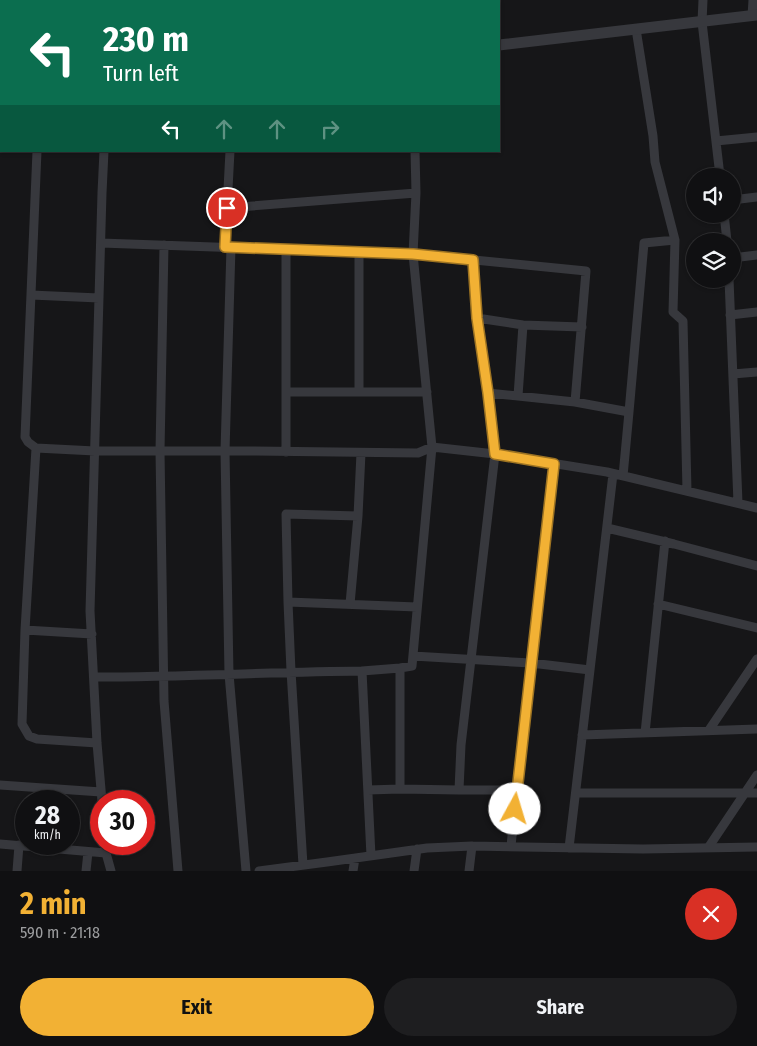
<!DOCTYPE html>
<meta charset="utf-8">
<style>
:root{--surface:#101012;--page:#1e1e20;--text:#f1f3f6;--muted:#9c9d9f;--line:#303032;--accent:#f2b134}
body{margin:0;font-family:"Fira Sans Condensed",sans-serif;background:var(--page);color:var(--text);height:100vh;display:flex;flex-direction:column;font-size:19px;white-space:nowrap}
*{box-sizing:border-box;margin:0}
p{font-size:16px;color:var(--muted)}
.icon{flex:none;width:28px;height:28px;fill:none;stroke:currentColor;stroke-width:2;stroke-linecap:round;stroke-linejoin:round}
.map{position:relative;height:871px;overflow:hidden}
.sheet{display:flex;flex-direction:column;background:var(--surface);flex:1}
.sheet>*{flex:none}
.banner{position:absolute;left:0px;top:0px;width:500px;height:152px;box-shadow:0 1px 4px #0004,0 0 0 1px var(--line);background:#0b6e4f;color:#fff;overflow:hidden}
.tools{position:absolute;left:686px;top:168px;display:grid;gap:10px}
.tools a{display:grid;place-items:center;width:55px;height:55px;border-radius:50%;background:var(--surface);box-shadow:0 1px 4px #0004,0 0 0 1px var(--line);font-size:25px}
.speed{position:absolute;left:15px;top:790px;display:flex;gap:10px;font-size:25px;font-weight:700;text-align:center}
.speed>*{display:grid;place-content:center;width:65px;height:65px;border-radius:50%;background:var(--surface);box-shadow:0 1px 4px #0004,0 0 0 1px var(--line);line-height:1}
.speed small{font-size:12px;font-weight:400}
.speed .limit{border:8px solid #d22;background:#fff;color:#111}
.pin{position:absolute;display:grid;place-items:center;width:42px;height:42px;color:#fff;margin:-21px;border:2px solid #fff;border-radius:50%;box-shadow:0 1px 5px #0007}
.me{position:absolute;width:55px;margin:-28px;rotate:6deg;stroke-linejoin:round;filter:drop-shadow(0 0 4px #0008)}
.turn{display:flex;align-items:center;gap:18px;height:105px;padding:0 20px;font-size:22px}
.turn .icon{width:65px;height:65px;stroke-width:2.5}
.turn b{display:block;font-size:35px;line-height:42px}
.lanes{display:flex;align-items:center;height:48px;padding:0 20px;background:#0003;justify-content:center;gap:25px;direction:ltr}
.lanes .off{opacity:.35}
.round{display:grid;place-items:center;flex:none;width:52px;height:52px;border-radius:26px;background:var(--page)}
.head{display:flex;align-items:center;justify-content:space-between;height:85px;padding:0 20px}
h1{font-size:30px;font-weight:700;line-height:38px;color:var(--accent)}
.cta{display:flex;gap:10px;margin-top:auto;padding:10px 20px}
.cta a{flex:1;height:58px;border-radius:30px;background:var(--accent);color:#111;font-size:20px;font-weight:700;line-height:58px;text-align:center}
.cta a+a{background:var(--page);color:var(--text)}
.map>svg:first-child{display:block}
</style>
<div class="map">
<svg width="757" height="871" viewBox="0 0 757 871">
<rect width="100%" height="100%" fill="#161618"/>
<g fill="none" stroke-linecap="round" stroke-linejoin="round">
<!-- minor -->
<path stroke="#37383d" stroke-width="9" d="M 703,0 L 702,22 L 720,176
M 25,1 L 25,0
M 61,1 L 61,0
M 116,1 L 116,0
M 167,1 L 188,0
M 247,1 L 247,0
M 305,1 L 305,0
M 363,1 L 363,0
M 752,16 L 753,0
M 636,29 L 653,136 L 655,162 L 675,240
M 716,141 L 757,137
M 37,151 L 25,437 L 28,442 L 36,448 L 95,451 L 255,451 L 418,453 L 432,447 L 495,454 L 607,472 L 757,508
M 230,151 L 227,208 L 416,193 L 415,151
M 732,200 L 757,197
M 724,214 L 727,241
M 101,243 L 413,254 L 586,271 L 575,402 L 629,412 L 644,243 L 675,240 L 673,312 L 683,321 L 687,491
M 164,245 L 160,451 L 164,701 L 178,871
M 225,247 L 227,208
M 231,247 L 225,451 L 229,674 L 246,871
M 286,249 L 286,452
M 732,258 L 757,255
M 729,279 L 738,503
M 31,295 L 99,298
M 730,315 L 757,312
M 477,318 L 523,325 L 582,327
M 733,374 L 757,372
M 286,392 L 359,392 L 359,252
M 359,392 L 427,392
M 488,393 L 575,402
M 518,396 L 523,325
M 36,448 L 25,630 L 22,724 L 29,736 L 37,739 L 97,743
M 623,476 L 629,412
M 607,528 L 674,544 L 757,566
M 288,602 L 417,607
M 350,604 L 358,516
M 658,604 L 757,628
M 25,630 L 92,634
M 413,656 L 531,663 L 590,670 L 613,474
M 362,671 L 400,668 L 412,666 L 432,447 L 413,254 L 416,193
M 94,677 C 183,677 273,672 362,671 L 371,856
M 709,730 L 757,659
M 645,733 L 665,541
M 582,735 L 757,729
M 0,785 L 101,792
M 400,789 L 400,668
M 368,790 L 400,789 L 459,790 L 461,745 L 495,454 L 488,393 L 477,318 L 473,260
M 459,790 L 516,790 L 555,464
M 576,793 L 757,793
M 102,801 L 97,743 L 90,611 L 102,193 L 104,151
M 0,844 L 106,853 L 106,844
M 511,847 L 516,790
M 569,848 L 590,670
M 708,848 L 757,775
M 106,853 L 111,871
M 303,865 L 291,671 L 288,602 L 286,514 L 358,516 L 361,453
M 17,871 L 19,845
M 86,871 L 88,852
M 259,871 L 327,862 L 427,848 L 472,846 L 643,849 L 757,847
M 353,871 L 355,858
M 414,871 L 417,849
M 469,871 L 472,846"/>
<!-- tertiary -->
<path stroke="#37383d" stroke-width="11" d="M 499,45 L 757,15
M 0,126 L 1,125"/>
</g>
<g fill="none" stroke-linecap="round" stroke-linejoin="round">
<defs>
<path id="route" d="M 227,208 L 225,247 L 413,254 L 473,260 L 477,318 L 488,393 L 495,454 L 554,464 L 515,809"/>
</defs>
<!-- route casing -->
<use href="#route" stroke="#9d7322" stroke-width="12"/>
<!-- route -->
<use href="#route" stroke="#f2b134" stroke-width="9"/>
</g>
</svg>
<div class="tools">
<a><svg class="icon" aria-label="sound" viewBox="0 0 24 24"><path d="M4 9h4l5-4v14l-5-4H4zM17 9q2 3 0 6"/></svg></a>
<a><svg class="icon" aria-label="layers" viewBox="0 0 24 24"><path d="M12 4l9 5-9 5-9-5zM3 14l9 5 9-5"/></svg></a>
</div>
<div class="speed"><div>28<small>km/h</small></div><div class="limit">30</div></div>
<div class="pin" style="left:227px;top:208px;background:#d93025"><svg class="icon" aria-label="arrive" viewBox="0 0 24 24"><path d="M6 21V4h12l-3 4 3 4H6"/></svg></div>
<svg class="me" style="left:515px;top:809px" viewBox="-20 -20 40 40"><circle r="19" fill="#fff"/><path d="M0-13L10 11 0 6-10 11z" fill="#f2b134"/></svg>
<div class="banner">
<div class="turn"><svg class="icon" aria-label="left" viewBox="0 0 24 24"><path d="M17 20v-9H6M10 6l-5 5 5 5"/></svg><div><b>230 m</b>Turn left</div></div>
<div class="lanes"><svg class="icon" aria-label="left" viewBox="0 0 24 24"><path d="M17 20v-9H6M10 6l-5 5 5 5"/></svg><svg class="icon off" aria-label="ahead" viewBox="0 0 24 24"><path d="M12 20V5M6 11l6-6 6 6"/></svg><svg class="icon off" aria-label="ahead" viewBox="0 0 24 24"><path d="M12 20V5M6 11l6-6 6 6"/></svg><svg class="icon off" aria-label="right" viewBox="0 0 24 24"><path d="M7 20v-9h11M14 6l5 5-5 5"/></svg></div>
</div>
</div>
<section class="sheet">
<div class="head"><div><h1>2 min</h1><p>590 m · 21:18</p></div><a class="round" style="background:#d93025;color:#fff"><svg class="icon" aria-label="close" viewBox="0 0 24 24"><path d="M6 6l12 12M18 6L6 18"/></svg></a></div>
<div class="cta"><a>Exit</a><a>Share</a></div>
</section>
